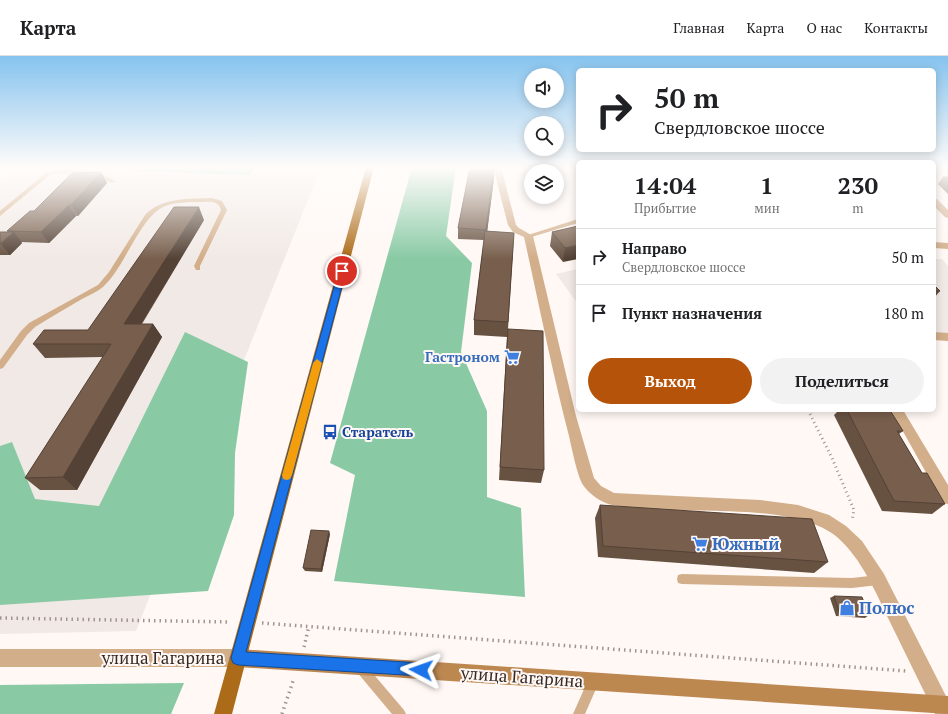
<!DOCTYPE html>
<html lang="ru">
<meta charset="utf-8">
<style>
:root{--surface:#fff;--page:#f2f2f2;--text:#202124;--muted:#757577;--line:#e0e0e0;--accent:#b45309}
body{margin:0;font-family:"PT Serif",serif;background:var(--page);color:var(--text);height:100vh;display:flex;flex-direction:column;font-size:15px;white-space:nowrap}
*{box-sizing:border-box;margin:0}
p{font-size:13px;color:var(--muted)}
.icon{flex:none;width:22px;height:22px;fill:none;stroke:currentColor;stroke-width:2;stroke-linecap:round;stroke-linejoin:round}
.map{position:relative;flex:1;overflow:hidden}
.sheet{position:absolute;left:576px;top:104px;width:360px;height:252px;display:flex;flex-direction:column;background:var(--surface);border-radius:6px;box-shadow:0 2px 10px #0003}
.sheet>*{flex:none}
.top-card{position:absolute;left:576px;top:12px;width:360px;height:84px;border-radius:6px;box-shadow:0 2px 10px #0003;background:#fff;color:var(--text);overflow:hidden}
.tools{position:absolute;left:524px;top:12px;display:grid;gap:8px}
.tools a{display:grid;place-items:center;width:40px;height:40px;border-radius:50%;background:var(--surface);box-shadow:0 2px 10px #0003;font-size:20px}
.pin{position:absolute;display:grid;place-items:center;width:34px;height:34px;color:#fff;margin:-17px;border:2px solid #fff;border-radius:50%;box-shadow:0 1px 4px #0007}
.me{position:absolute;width:44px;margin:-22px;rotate:274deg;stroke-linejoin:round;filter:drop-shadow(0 0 3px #0008)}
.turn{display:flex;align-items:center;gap:14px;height:84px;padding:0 12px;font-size:18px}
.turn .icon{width:52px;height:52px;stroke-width:2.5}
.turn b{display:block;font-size:28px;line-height:34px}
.eta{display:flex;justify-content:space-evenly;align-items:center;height:68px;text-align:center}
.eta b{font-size:24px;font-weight:700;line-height:28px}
.primary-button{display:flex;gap:8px;margin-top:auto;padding:8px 12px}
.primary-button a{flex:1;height:46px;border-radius:24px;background:var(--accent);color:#fff;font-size:16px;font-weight:700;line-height:46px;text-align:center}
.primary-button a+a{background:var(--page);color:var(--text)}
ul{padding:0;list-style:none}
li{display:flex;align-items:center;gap:12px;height:56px;padding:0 12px;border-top:1px solid var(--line)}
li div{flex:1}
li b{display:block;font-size:15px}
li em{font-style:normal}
header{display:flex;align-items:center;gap:24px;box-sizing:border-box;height:56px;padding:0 20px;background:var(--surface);border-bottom:1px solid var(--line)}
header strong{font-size:19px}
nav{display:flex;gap:22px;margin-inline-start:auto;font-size:14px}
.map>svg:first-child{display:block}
</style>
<header>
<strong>Карта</strong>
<nav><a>Главная</a><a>Карта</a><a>О нас</a><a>Контакты</a></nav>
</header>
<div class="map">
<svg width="948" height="658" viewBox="0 0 948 658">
<rect width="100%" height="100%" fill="#fff8f5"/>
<!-- built -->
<path fill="#f1e9e5" d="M 15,111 L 321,111 L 136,575 L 0,578 L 0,122 L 2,122 Z
M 934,203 L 942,203 L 948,210 L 948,278 L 934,277 Z
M 578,213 L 578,248 L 556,218 Z"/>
<!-- forest -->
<path fill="#89caa5" d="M 130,111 L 256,111 L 249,119 L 131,115 Z
M 412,111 L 456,111 L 446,180 L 472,207 L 461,296 L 487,355 L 487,441 L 521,452 L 525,541 L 334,525 L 355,419 L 330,407 Z
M 185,276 L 248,306 L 235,397 L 234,459 L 208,535 L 0,549 L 0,390 L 12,386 L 35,443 L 99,450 Z
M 184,627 L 171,658 L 0,658 L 0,629 Z"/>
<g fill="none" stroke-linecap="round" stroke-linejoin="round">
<!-- path-far1 -->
<path stroke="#9e9591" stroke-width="3" stroke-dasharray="1 3.5" stroke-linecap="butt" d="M 808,354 L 832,402 L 854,454 L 852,465"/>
<!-- path -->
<path stroke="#9e9591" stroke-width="3.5" stroke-dasharray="1.5 4" stroke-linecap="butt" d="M 0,562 L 231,566
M 262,567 L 906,615
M 304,591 L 309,570
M 282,658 L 294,622"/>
<!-- lane -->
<path fill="#d2ae8a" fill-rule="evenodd" d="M 57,114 C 76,113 100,113 116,126 L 111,127 L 97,120 L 82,117 L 51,118 L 0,160 L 0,155 L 47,116 Z
M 212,142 L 222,145 L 227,154 L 200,210 L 200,214 L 196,214 L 194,210 L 221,154 C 218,144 210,146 201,146 C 189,146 174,146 163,151 C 139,163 125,211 103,231 C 97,236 89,239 82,243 C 66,252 50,262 35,271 L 27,279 L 3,312 L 0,313 L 0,304 L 21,275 L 29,267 L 98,229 L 109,216 L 145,159 C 162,141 189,143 212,142 Z
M 578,163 L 578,167 L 528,182 L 525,180 Z
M 682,518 L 852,522 L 878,519 L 882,520 L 883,524 L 882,528 L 878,529 L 852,532 L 682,528 L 678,527 L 677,523 L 678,519 Z
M 360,605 L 364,607 L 404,654 L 406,658 L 392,658 L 356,615 L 354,611 L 356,607 Z
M 593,620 L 597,622 L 599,626 L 585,658 L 573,658 L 589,622 Z"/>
<!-- street -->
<path fill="#d2ae8a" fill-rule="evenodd" d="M 493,111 L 501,111 L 516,169 L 519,172 L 533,180 L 576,360 L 594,422 L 601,430 L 614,437 L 760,444 L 798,449 L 829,459 L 846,470 L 862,485 L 884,518 L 948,644 L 948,658 L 935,658 C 920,627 905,597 890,566 C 876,537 862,503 837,481 C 790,442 672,462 612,449 C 602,447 589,438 583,429 C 577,419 572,393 569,380 C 552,315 539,248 524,181 L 513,176 L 508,169 Z
M 934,143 L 937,143 L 948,154 L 948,162 L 945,161 L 934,150 Z
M 934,186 L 948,187 L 948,193 L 934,192 Z
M 934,276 L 948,277 L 948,285 L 934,284 Z
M 891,354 L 903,354 L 948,429 L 948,448 L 943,447 Z
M 0,593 L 238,593 L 244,596 L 247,602 L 244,608 L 238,611 L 0,611 Z"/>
<!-- secondary -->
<path fill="#bd8750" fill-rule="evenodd" d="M 238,593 L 948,640 L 948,658 L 238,611 L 232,608 L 229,602 L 232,596 Z"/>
<!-- primary -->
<path fill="#ac6b18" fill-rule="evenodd" d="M 366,111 L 374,111 L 232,658 L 214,658 Z"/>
</g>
<!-- wall -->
<path fill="#675242" d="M 101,116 L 107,127 L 78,160 L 76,160 L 49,187 L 21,186 L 22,187 L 10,199 L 0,199 L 0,176 L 8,176 L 7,175 Z
M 943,121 L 948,121 L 948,138 L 938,128 Z
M 494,122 L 487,175 L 514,177 L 508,273 L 544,414 L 541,427 L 499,424 L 507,281 L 474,279 L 474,264 L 484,184 L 458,183 L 458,172 Z
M 204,164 L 142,268 L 153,268 L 162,281 L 77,434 L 40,434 L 25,422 L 103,301 L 45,302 L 33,288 L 88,274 Z
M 578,170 L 563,206 L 550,190 L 552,176 Z
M 934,229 L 940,235 L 934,242 Z
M 578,232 L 578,246 L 576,243 Z
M 839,354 L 890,354 L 903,375 L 899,378 L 922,417 L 945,448 L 932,458 L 882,455 L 834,359 Z
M 600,449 L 828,506 L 814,517 L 598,501 L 595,462 Z
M 330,478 L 322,516 L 305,515 L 303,512 Z
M 834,540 L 869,559 L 865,562 L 836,560 L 830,542 Z"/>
<!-- shaded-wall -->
<path fill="#544236" d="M 494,111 L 494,122 L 486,185 L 486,174 Z
M 101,116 L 107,127 L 78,160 L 71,149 Z
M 69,149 L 76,160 L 49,187 L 41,176 Z
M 199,151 L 204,164 L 133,281 L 124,268 Z
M 14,176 L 22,187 L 10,199 L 1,188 Z
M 578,189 L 578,203 L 563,206 L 565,192 Z
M 153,268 L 162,281 L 77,434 L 63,421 Z
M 329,475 L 330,478 L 322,516 L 321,513 Z"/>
<!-- building -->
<path fill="#785f4d" stroke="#544236" d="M 470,111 L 494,111 L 486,174 L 458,172 Z
M 101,116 L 71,149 L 69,149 L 41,176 L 7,175 L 30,155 L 34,155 L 72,117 Z
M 943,121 L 948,121 L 948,126 Z
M 174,151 L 199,151 L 124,268 L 153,268 L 63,421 L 25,422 L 111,288 L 33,288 L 44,274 L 88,274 Z
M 578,170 L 578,189 L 565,192 L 552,176 Z
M 485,175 L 514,177 L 508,266 L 474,264 Z
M 0,176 L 14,176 L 0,188 Z
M 934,229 L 940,235 L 934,235 Z
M 508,273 L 543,275 L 544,414 L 500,411 Z
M 847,354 L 890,354 L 903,375 L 897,375 L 922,417 L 927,417 L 945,448 L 894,445 Z
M 600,449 L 812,463 L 828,506 L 603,490 Z
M 311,474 L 329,475 L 321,513 L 303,512 Z
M 834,540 L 862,541 L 869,559 L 840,558 Z"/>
<!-- sky -->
<linearGradient id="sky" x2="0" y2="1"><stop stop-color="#85c3ef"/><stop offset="0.55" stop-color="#fffcfa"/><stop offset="1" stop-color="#fffcfa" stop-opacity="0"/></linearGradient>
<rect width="948" height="203" fill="url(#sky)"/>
<!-- route -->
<path fill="#1a73e8" stroke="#114b97" d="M 339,213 L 342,213 L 346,215 L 246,596 L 421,607 L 426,609 L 428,614 L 426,618 L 421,620 L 238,609 L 233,607 L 231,602 Z"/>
<!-- slow -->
<path fill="#f59e0b" d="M 317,303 L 322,307 L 292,419 L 290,423 L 287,424 L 283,423 L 282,419 L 313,307 Z"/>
<!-- icons -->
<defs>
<symbol id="supermarket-bare" viewBox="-9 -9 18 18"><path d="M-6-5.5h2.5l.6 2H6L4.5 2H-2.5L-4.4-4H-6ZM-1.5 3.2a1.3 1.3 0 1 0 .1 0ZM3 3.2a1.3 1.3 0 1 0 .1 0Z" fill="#3f7fe0" stroke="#fff8f5" stroke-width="2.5" paint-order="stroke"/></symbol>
<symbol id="bus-bare" viewBox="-9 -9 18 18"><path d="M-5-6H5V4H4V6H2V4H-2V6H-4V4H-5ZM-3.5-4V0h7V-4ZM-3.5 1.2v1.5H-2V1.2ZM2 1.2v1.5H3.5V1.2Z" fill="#1a4fb4" stroke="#fff8f5" stroke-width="2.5" paint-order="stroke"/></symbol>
<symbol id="shop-bare" viewBox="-9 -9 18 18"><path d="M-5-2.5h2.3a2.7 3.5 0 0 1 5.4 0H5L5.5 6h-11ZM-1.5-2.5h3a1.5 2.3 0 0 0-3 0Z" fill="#3f7fe0" stroke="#fff8f5" stroke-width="2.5" paint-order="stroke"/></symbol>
</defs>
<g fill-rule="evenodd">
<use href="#supermarket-bare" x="501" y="290" width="22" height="22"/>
<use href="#bus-bare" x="319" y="365" width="22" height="22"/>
<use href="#supermarket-bare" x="689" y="477" width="22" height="22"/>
<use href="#shop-bare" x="836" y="541" width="22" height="22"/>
</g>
<g text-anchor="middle" stroke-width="4" stroke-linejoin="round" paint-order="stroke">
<!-- shop labels -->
<g font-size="14" font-weight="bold" fill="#366cbe" stroke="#fff8f5" text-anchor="end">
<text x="500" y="306">Гастроном</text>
</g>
<!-- transit labels -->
<g font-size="14" font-weight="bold" fill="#164399" stroke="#fff8f5" text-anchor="start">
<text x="342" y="381">Старатель</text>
</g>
<!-- near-shop labels -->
<g font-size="17" font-weight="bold" fill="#366cbe" stroke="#fff8f5" text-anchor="start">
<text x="712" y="494">Южный</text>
<text x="859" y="558">Полюс</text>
</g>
<!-- near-street labels -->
<g font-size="17" fill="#352923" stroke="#fff8f5">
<text x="163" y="608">улица Гагарина</text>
<text transform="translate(522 621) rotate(4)" y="6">улица Гагарина</text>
</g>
</g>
</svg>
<div class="tools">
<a><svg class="icon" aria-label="sound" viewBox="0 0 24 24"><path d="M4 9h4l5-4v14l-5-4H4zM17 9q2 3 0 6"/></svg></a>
<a><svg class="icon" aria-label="search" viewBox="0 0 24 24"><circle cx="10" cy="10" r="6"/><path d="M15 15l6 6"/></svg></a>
<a><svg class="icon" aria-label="layers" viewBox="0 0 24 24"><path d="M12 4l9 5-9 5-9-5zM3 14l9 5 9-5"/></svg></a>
</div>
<div class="pin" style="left:342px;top:215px;background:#d93025"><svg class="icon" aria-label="arrive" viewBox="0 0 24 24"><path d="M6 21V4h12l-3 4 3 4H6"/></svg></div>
<svg class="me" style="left:421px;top:614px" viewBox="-20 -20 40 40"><path d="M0-17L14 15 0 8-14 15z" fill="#1a73e8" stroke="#fff" stroke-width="4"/></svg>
<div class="top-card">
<div class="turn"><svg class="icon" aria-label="right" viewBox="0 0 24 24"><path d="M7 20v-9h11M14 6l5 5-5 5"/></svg><div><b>50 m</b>Свердловское шоссе</div></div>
</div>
<section class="sheet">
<div class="eta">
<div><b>14:04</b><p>Прибытие</p></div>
<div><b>1</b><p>мин</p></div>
<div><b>230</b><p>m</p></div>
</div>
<ul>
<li><svg class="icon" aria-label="right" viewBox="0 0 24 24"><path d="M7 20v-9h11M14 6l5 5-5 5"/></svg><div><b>Направо</b><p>Свердловское шоссе</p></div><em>50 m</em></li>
<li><svg class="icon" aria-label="arrive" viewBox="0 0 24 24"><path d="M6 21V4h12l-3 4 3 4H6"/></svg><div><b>Пункт назначения</b></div><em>180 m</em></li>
</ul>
<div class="primary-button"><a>Выход</a><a>Поделиться</a></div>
</section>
</div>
